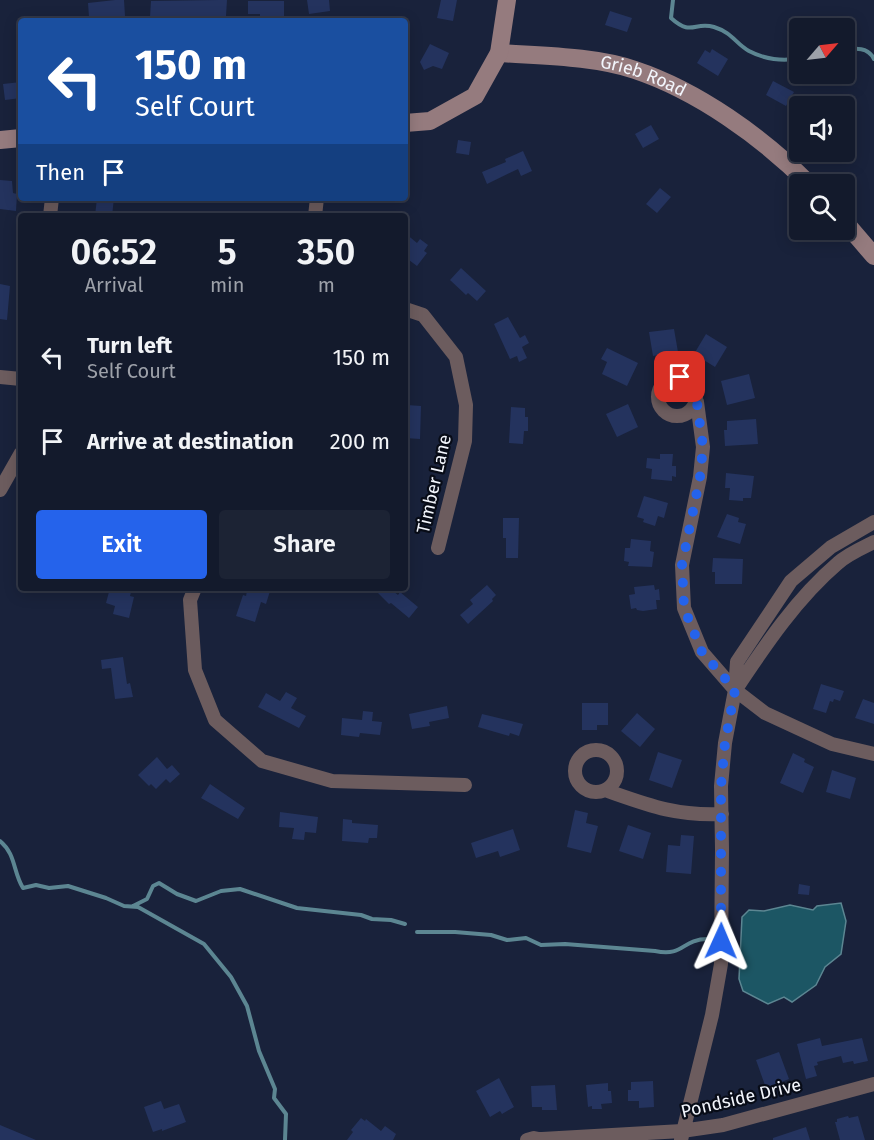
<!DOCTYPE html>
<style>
:root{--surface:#131a2c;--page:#1c2334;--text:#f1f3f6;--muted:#9da1a9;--line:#323848;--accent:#2563eb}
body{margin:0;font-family:"Fira Sans",sans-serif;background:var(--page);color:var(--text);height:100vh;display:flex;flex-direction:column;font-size:22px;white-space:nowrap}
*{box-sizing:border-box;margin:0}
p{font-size:20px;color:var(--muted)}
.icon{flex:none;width:33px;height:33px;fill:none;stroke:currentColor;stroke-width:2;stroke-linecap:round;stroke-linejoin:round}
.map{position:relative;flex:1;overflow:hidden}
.drawer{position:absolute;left:18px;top:213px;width:390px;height:378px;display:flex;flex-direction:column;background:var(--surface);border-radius:6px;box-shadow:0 3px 15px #0003,0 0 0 2px var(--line)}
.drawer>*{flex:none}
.hud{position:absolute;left:18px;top:18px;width:390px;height:183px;border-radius:6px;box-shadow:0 3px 15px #0003,0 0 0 2px var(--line);background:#1a4fa0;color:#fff;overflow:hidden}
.needle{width:39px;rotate:62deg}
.fabs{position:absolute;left:789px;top:18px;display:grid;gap:12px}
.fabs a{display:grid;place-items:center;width:66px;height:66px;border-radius:6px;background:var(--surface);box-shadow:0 3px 15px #0003,0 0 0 2px var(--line);font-size:30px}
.pin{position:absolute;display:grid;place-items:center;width:51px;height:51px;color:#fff;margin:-26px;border-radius:12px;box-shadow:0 3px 9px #0006}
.me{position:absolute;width:66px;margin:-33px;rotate:1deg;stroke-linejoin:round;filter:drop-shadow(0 0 4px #0008)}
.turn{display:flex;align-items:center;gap:21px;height:126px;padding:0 18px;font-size:27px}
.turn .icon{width:78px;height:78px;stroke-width:2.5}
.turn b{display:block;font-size:42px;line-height:51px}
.then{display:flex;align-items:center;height:57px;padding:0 18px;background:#0003;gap:12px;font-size:22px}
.eta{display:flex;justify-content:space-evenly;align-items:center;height:102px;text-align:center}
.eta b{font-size:36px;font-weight:600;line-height:42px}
.cta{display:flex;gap:12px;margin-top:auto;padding:12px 18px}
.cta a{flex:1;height:69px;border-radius:6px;background:var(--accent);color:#fff;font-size:24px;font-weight:600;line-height:69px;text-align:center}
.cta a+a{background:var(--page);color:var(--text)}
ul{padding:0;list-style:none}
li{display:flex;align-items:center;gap:18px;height:84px;padding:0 18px}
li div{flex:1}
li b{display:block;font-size:22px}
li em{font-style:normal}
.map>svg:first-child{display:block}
</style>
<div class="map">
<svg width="874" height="1140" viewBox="0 0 874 1140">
<rect width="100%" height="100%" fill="#19223b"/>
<!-- water -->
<path fill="#1c5664" stroke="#5c8692" stroke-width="1.5" d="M 841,903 L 846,921 L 841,954 L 825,967 L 816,985 L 792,1002 L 784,997 L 768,1004 L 743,991 L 739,979 L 742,917 L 749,910 L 764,911 L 790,905 L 813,910 L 817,906 Z"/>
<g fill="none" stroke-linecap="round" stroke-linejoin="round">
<!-- stream -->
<path stroke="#5c8692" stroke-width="4" d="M 673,0 L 671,18 C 692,37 694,21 714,27 C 733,33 735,43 749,51 C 764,59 783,62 800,58
M 844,50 C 856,48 868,47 874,59
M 0,841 C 16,854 13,872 23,888 L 36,885 L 49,888 L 68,886 L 106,898 L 124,906 L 138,907 L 204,944 L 231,977 L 247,1006 L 259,1051 L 275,1089 L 274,1098 L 286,1114 L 285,1140
M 133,906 L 147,899 L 153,886 L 159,883 L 177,894 L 196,901 L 221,891 L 240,889 L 297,908 L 361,915 L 372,919 L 391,920 L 405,924
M 417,932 L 455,932 L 491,935 L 507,940 L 526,938 L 541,945 L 565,944 L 655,951 C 685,957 681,939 708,939"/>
</g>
<!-- building -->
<path fill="#24335e" d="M 115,0 L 124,0 L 125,16 L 89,17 L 88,3 Z
M 218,0 L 227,0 L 226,16 L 150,17 L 151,1 Z
M 307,0 L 329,0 L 330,11 L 309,14 Z
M 441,0 L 457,0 L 453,21 L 437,18 Z
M 248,1 L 284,1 L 284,19 L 260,19 L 260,14 L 248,14 Z
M 610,11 L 632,18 L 627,32 L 605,25 Z
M 430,44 L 449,53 L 442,69 L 433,66 L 424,70 L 420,62 Z
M 712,49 L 728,59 L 718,76 L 697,63 L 705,50 L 710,53 Z
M 773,81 L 794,92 L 786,106 L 766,95 Z
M 21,82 L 21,98 L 5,100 L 3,84 Z
M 651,125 L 659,139 L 643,148 L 635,134 Z
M 458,140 L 471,142 L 469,155 L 456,153 Z
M 523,151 L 532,171 L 521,176 L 518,169 L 487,184 L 482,172 L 506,162 L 505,159 Z
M 0,180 L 12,181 L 13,193 L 17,194 L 16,211 L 0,209 Z
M 660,188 L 671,197 L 657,213 L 646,204 Z
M 97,198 L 114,198 L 112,216 L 95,216 Z
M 405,233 L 417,243 L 420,239 L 428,245 L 424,251 L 427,253 L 417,266 L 405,257 Z
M 461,268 L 486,291 L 477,301 L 468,293 L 466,295 L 450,280 Z
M 0,284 L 10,286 L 7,320 L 0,319 Z
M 508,317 L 520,338 L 525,335 L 529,343 L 522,347 L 527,358 L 519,362 L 517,356 L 510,359 L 494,324 Z
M 674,329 L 678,352 L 653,356 L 649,332 Z
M 706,334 L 727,347 L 715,367 L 694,354 Z
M 607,348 L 638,363 L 627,386 L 602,374 L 607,362 L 601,359 Z
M 749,374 L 755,398 L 727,405 L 721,381 Z
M 628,404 L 638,427 L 617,437 L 606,414 Z
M 407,405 L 421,406 L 420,439 L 405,438 Z
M 511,407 L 525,408 L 525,417 L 528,417 L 528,431 L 524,431 L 523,444 L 509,443 Z
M 756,419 L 758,444 L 725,446 L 724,430 L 727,430 L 727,421 Z
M 660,454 L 673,454 L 672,466 L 676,466 L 676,477 L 672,476 L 672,481 L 651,479 L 652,469 L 646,468 L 647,458 L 660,459 Z
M 726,473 L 754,476 L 751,498 L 743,498 L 743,501 L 729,500 L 730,488 L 725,488 Z
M 644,496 L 668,503 L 664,518 L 658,516 L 655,526 L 643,522 L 644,519 L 637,517 Z
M 727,514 L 739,518 L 738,522 L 746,524 L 740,544 L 717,537 Z
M 503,518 L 519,518 L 518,558 L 506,558 L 506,538 L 503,538 Z
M 631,539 L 651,541 L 650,551 L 654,552 L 652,567 L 628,566 L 629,562 L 624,561 L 625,548 L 630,548 Z
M 713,558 L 743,559 L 742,584 L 715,584 L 715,572 L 712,572 Z
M 487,585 L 496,595 L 492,599 L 493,601 L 468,624 L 460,615 L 473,604 L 470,600 Z
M 654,585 L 655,590 L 659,589 L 660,600 L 656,600 L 657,609 L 643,611 L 637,610 L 636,608 L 631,609 L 629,595 L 635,594 L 634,587 Z
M 110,588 L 132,588 L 130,596 L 134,597 L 129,618 L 113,614 L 115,606 L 106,603 Z
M 251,588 L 270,591 L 266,604 L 261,602 L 255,622 L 236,616 L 243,595 L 246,596 L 247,591 L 250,592 Z
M 373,588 L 389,588 L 398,595 L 400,592 L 418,607 L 409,618 L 391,603 L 389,604 Z
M 123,657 L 127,684 L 130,683 L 133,697 L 115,699 L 111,668 L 102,669 L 101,660 Z
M 821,684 L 844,691 L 840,701 L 834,699 L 833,702 L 830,701 L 826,713 L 813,709 Z
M 286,692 L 297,698 L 291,708 L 306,716 L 299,728 L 258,707 L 266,693 L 280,701 Z
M 863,699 L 874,703 L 874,724 L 855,718 Z
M 582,703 L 608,703 L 608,725 L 597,725 L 597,730 L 582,730 Z
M 447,706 L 449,718 L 429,722 L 430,726 L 412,729 L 409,714 Z
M 363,711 L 373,712 L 372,721 L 382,722 L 380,735 L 360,733 L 359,737 L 341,735 L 342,718 L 362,720 Z
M 637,713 L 655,729 L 640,747 L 621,731 Z
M 482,714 L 523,724 L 519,736 L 510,733 L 509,736 L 478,727 Z
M 658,752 L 682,760 L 672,788 L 649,780 Z
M 793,753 L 805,759 L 804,762 L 814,767 L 803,793 L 780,783 Z
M 157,757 L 167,769 L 172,765 L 180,774 L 170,783 L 166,779 L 156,789 L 151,784 L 149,786 L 138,775 Z
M 832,770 L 856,778 L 850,799 L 826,792 Z
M 210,784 L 245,808 L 238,819 L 201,798 Z
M 575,810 L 588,813 L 586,823 L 598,826 L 591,853 L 567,847 Z
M 280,812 L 318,817 L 316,833 L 305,832 L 304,840 L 292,839 L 294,828 L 279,827 Z
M 343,819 L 352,820 L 352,823 L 378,825 L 377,838 L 369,838 L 368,843 L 342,841 Z
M 628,825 L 651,833 L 643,859 L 619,851 Z
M 513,829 L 520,850 L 500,857 L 498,851 L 476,858 L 471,843 Z
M 681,835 L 694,836 L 691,874 L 666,872 L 668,845 L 680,846 Z
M 799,884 L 810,886 L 809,895 L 798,894 Z
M 820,1038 L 822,1046 L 862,1038 L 868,1061 L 854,1064 L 853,1061 L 843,1063 L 841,1056 L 817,1062 L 818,1065 L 814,1066 L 817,1076 L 806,1079 L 797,1044 Z
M 779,1052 L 789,1079 L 766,1088 L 756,1060 Z
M 499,1078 L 514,1107 L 502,1114 L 500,1111 L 490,1117 L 476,1091 Z
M 653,1081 L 654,1107 L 639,1108 L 639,1101 L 628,1101 L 628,1090 L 631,1090 L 631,1082 Z
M 608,1083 L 608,1091 L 611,1091 L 612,1103 L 601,1104 L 602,1109 L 592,1109 L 592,1106 L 588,1107 L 586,1085 Z
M 555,1085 L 557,1110 L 542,1110 L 542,1107 L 532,1107 L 531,1086 Z
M 161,1101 L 164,1109 L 179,1104 L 186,1122 L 162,1131 L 162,1129 L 153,1132 L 144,1107 Z
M 848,1116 L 849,1118 L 858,1116 L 865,1140 L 840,1140 L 835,1122 L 837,1122 L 837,1119 Z
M 361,1118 L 365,1121 L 366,1119 L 381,1131 L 385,1126 L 396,1134 L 393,1140 L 347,1140 L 353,1132 L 351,1130 Z
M 0,1125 L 36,1140 L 0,1140 Z
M 806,1127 L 810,1140 L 773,1140 L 773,1138 Z"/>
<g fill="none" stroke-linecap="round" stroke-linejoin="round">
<!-- street -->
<path stroke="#6c5c5e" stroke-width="14" d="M 50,216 L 52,198
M 315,216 L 317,198
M 405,309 L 423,315 L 456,357 L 466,405 L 465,441 L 438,548
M 0,377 L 21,379
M658 397a19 19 0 1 1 38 0a19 19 0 1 1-38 0Z
M 697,402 L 703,447 L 700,477 L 682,565 L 684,608 L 702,652 L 735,690 L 765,713 L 832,744 L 874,754
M 0,490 L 21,453
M 195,588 L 190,600 L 195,670 L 215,720 L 262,761 L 332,781 L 465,785
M 736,689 C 766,644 797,598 838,563 C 848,554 862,548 874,542
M575 771a21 21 0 1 1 42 0a21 21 0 1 1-42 0Z
M 605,790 C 648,805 675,816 722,814
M 542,1139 L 682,1131 L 723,1125 L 874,1084
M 527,1140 L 534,1138 L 544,1140
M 681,1140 L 712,1015 L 721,964 L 722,849 L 721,786 L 725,743 L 735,690 L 737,662 L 791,581 L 831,547 L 874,522"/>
<!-- secondary -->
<g stroke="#957b7e" stroke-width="18">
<path id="s1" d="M 499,53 C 541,56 594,56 635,70 C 698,91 762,137 809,184"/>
<path d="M 405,123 L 430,121 L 475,96 L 499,53 L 507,0"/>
<path d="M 0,140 L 21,138"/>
<path d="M 844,221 L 874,256"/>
</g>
</g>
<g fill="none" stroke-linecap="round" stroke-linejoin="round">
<!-- route -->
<path stroke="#2563eb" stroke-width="10" stroke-dasharray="0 18" d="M 680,377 L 686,380 L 695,388 L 703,447 L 700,477 L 682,565 L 684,608 L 702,652 L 735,690 L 725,743 L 721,786 L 721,941"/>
</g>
<g text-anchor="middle" stroke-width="4.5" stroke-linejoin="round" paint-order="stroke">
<!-- street labels -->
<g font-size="18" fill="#f2f5fc" stroke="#080c17">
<text dy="6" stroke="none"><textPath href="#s1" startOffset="147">Grieb Road</textPath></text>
<text transform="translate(434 484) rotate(-77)" y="6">Timber Lane</text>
<text transform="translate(741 1098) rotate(-13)" y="6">Pondside Drive</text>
</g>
</g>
</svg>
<div class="fabs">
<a><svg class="needle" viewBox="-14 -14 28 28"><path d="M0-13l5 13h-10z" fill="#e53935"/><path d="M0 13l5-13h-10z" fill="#9da1a9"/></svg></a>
<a><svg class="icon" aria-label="sound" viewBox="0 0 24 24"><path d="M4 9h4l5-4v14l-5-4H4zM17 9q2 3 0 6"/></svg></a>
<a><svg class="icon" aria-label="search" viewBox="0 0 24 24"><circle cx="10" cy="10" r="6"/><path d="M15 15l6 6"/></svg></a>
</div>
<div class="pin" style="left:680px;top:377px;background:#d93025"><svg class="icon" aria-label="arrive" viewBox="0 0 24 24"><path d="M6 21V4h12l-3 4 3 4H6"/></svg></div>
<svg class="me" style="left:721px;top:941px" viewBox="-20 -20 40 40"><path d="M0-17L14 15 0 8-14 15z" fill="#2563eb" stroke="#fff" stroke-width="4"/></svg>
<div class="hud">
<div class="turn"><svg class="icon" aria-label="left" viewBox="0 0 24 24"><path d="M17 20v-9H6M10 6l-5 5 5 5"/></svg><div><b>150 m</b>Self Court</div></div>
<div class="then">Then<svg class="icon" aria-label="arrive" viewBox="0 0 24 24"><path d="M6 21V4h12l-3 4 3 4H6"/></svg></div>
</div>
<section class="drawer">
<div class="eta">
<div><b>06:52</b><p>Arrival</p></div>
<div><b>5</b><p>min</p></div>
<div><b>350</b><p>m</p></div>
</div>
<ul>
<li><svg class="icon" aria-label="left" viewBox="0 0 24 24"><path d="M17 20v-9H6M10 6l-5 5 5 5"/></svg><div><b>Turn left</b><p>Self Court</p></div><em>150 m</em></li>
<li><svg class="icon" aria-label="arrive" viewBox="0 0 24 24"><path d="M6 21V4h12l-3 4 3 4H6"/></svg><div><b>Arrive at destination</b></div><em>200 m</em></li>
</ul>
<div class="cta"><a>Exit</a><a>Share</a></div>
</section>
</div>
